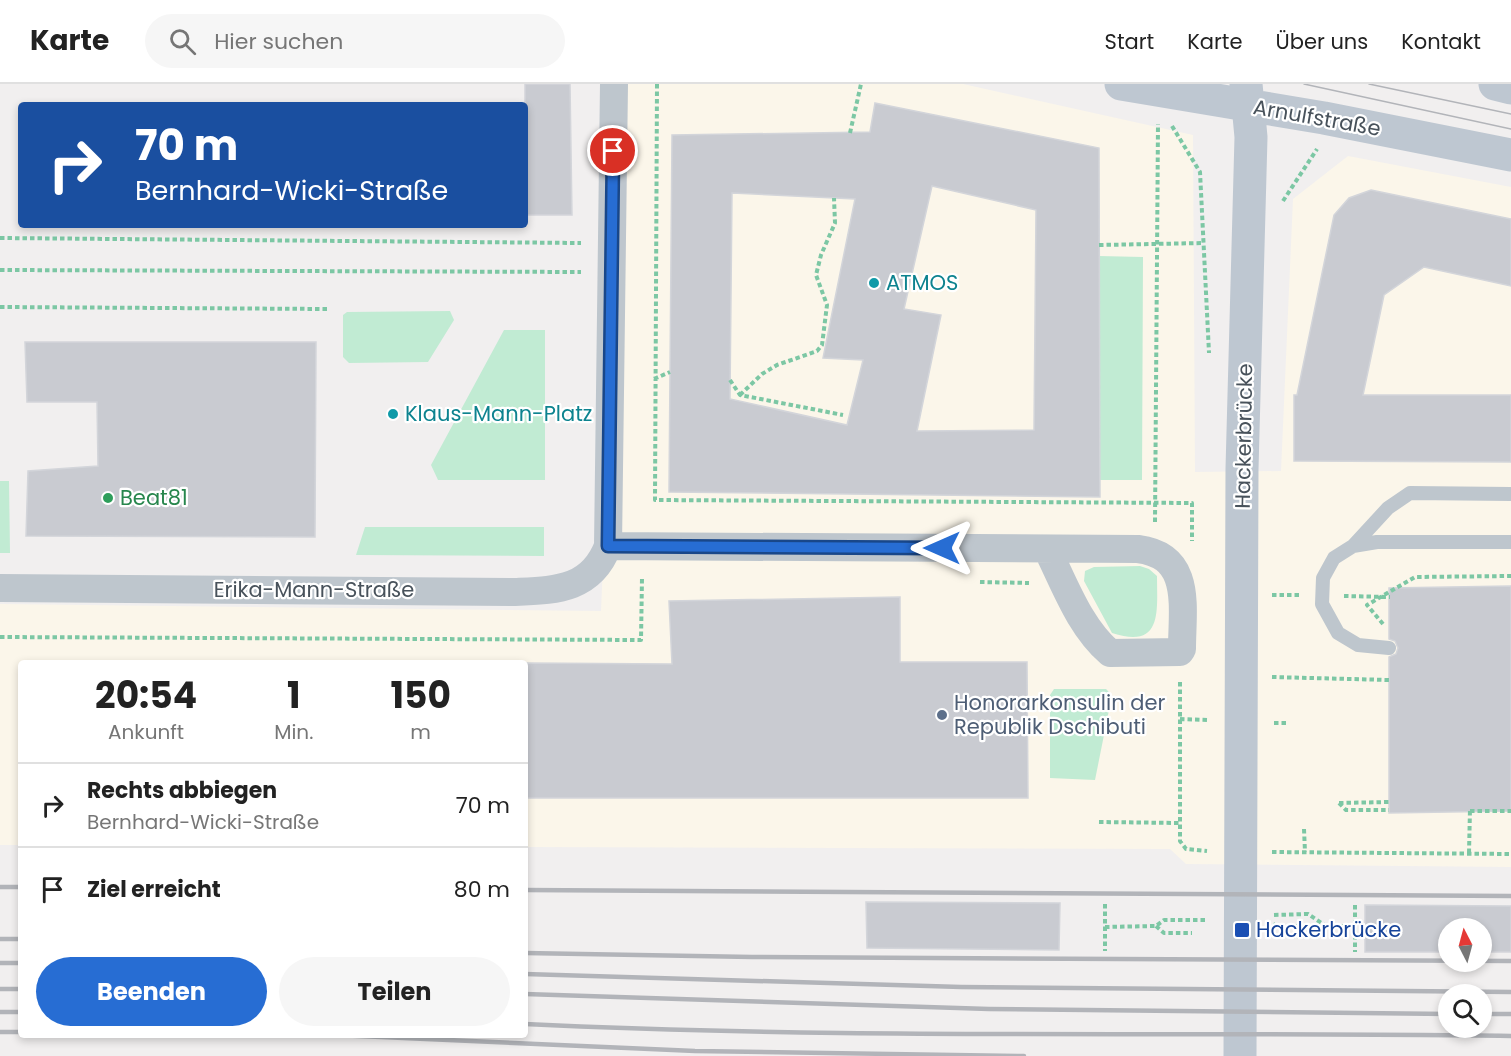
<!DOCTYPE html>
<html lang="de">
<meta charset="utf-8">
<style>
:root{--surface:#fff;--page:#f6f6f6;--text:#222;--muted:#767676;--line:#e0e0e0;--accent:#276dd3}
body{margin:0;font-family:Poppins,sans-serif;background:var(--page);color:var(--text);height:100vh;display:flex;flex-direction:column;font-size:22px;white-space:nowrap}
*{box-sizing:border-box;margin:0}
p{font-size:20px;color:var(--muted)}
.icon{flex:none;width:33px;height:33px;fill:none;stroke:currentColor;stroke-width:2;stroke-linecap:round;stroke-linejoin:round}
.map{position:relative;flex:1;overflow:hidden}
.sheet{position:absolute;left:18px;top:576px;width:510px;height:378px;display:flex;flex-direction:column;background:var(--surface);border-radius:6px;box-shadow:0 3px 9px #0003}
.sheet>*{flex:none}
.top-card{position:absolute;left:18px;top:18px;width:510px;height:126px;border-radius:6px;box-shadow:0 3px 9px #0003;background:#1a4fa0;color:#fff;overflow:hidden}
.needle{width:39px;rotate:354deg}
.tools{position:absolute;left:1438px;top:834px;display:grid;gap:12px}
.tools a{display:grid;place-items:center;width:54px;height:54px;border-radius:50%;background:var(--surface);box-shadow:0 3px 9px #0003;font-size:30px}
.pin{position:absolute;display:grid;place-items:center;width:51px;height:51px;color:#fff;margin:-26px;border:3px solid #fff;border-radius:50%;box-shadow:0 2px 6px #0007}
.me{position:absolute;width:66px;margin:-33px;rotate:270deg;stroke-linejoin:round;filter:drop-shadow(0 0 4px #0008)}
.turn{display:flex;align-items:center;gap:21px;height:126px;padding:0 18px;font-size:27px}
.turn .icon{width:78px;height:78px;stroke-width:2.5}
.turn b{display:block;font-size:42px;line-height:51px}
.eta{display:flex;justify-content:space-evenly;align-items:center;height:102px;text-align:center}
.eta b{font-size:36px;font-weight:700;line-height:42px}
.primary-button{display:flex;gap:12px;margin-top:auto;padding:12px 18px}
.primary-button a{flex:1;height:69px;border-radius:36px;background:var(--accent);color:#fff;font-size:24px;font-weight:700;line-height:69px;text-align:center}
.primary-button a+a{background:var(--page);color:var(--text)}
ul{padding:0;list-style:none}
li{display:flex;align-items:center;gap:18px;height:84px;padding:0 18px;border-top:2px solid var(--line)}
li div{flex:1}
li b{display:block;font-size:22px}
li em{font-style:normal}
header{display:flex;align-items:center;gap:36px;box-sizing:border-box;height:84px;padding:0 30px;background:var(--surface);border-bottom:2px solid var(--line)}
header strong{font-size:28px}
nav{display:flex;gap:33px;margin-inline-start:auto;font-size:21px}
.search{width:420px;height:54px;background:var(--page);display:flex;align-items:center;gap:15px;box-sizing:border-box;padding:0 21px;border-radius:33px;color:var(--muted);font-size:22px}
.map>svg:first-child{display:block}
</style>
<header>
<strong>Karte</strong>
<div class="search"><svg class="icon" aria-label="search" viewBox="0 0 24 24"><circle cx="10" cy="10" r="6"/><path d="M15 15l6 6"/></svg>Hier suchen</div>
<nav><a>Start</a><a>Karte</a><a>Über uns</a><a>Kontakt</a></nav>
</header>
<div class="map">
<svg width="1511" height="972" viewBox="0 0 1511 972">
<rect width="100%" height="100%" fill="#f1efef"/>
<!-- commercial -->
<path fill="#fbf6ea" d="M 623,0 L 963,0 L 1193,51 L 1195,388 L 1281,387 L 1293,115 L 1348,72 L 1511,103 L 1511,783 L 1186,780 L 1170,765 L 525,763 L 525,579 L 21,579 L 21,761 L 0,761 L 0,520 L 601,527 Z"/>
<!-- green -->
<path fill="#c1ebd3" d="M 1099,172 L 1143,173 L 1142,396 L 1100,396 Z
M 450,227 L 454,236 L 428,278 L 349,279 L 343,273 L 343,231 L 347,228 Z
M 504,246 L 545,246 L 545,396 L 438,396 L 431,381 Z
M 0,397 L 9,397 L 10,469 L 0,469 Z
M 365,443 L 544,443 L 544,472 L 356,471 Z
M 1140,482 L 1149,485 L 1157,492 C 1157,527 1163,566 1112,549 L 1084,497 L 1085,487 L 1094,483 Z
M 1054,605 L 1106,605 L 1112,611 L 1095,696 L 1050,694 L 1050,611 Z"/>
<!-- building -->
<path fill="#c9cbd1" stroke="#d3d5da" stroke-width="1.5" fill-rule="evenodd" d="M 525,0 L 570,0 L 572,131 L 525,131 Z
M 875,19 L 1099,64 L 1100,413 L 669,408 L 672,51 L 870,48 ZM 932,102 L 1036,126 L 1034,346 L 917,347 L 941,231 L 904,225 ZM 732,109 L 855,115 L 823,274 L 863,276 L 847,341 L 730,315 Z
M 1371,106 L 1511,135 L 1511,202 L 1424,183 L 1384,211 L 1363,311 L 1511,311 L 1511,378 L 1294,377 L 1294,311 L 1297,311 L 1334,131 L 1349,114 Z
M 25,258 L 316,258 L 315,453 L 26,452 L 28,387 L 98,382 L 97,318 L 27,318 Z
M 1511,502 L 1511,727 L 1389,729 L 1389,573 L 1396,570 L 1398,564 L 1395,557 L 1389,555 L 1389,504 Z
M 900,513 L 900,578 L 1027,578 L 1028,714 L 525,714 L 525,579 L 672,580 L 669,517 Z
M 866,818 L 1060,819 L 1059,866 L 867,864 Z
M 1365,821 L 1511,822 L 1511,868 L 1482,868 L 1482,844 L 1449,844 L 1449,868 L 1365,868 Z"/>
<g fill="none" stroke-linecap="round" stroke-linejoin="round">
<!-- path -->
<path stroke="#7cc7a4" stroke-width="4" stroke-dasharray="4.5 3" stroke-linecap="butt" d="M 657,0 L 655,416 L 1192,419 L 1192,457
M 1172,42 L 1200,88 L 1209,269
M 850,49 L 861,0
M 1283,117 L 1317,65
M 0,154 L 581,159
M 1099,161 L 1204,159
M 0,186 L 581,188
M 0,223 L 327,225
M 654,295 L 670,288
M 730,296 L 740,311 L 843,331
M 740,311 L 762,290 L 777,281 L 817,267 L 822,261 L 827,221 L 816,191 L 821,171 L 835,139 L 834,114
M 1155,438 L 1158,40
M 980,498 L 1029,499
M 1272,511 L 1301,511
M 1344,512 L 1390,513
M 1383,540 L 1367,521 L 1415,493 L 1511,492
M 0,553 L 641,556 L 642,494
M 1272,593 L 1389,596
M 1180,598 L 1180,757 L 1186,765 L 1207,767
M 1180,635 L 1209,636
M 1274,639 L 1288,639
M 1339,719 L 1346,726 L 1389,726
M 1339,719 L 1389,718
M 1470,727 L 1511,727
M 1099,738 L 1180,739
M 1304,745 L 1305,768
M 1272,768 L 1511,770
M 1469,769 L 1470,725
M 1105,820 L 1105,867
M 1355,821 L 1355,868
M 1274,831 L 1308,830 L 1326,842
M 1273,840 L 1276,842 L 1297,842
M 1156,842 L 1164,849 L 1192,849
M 1105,843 L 1156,842 L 1164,836 L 1207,836
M 1290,853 L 1308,853 L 1326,842 L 1355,842"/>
<!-- lane -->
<path stroke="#bec6cd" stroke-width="14" d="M 1353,462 L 1377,458 L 1511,458
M 1389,564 L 1358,561 L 1338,549 L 1322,520 L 1323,494 L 1334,474 L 1353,462 L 1388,424 L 1410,409 L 1511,410"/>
<!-- street -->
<path stroke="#bec6cd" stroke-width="28" d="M 608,462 L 1138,465 C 1193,472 1182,523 1182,565 L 1180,568 L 1110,569 C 1079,542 1065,501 1047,465
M 0,504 L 515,508 C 556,506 591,506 608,462 L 614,0"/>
<!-- secondary -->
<path stroke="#bec7d1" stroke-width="33" d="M 1121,0 L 1324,34 L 1511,71
M 1495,0 L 1511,4
M 1240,972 L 1242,385 L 1251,53 L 1246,0"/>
<!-- tram -->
<path stroke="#b2b4b9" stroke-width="1.5" d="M 1304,0 L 1511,45
M 1369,0 L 1511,30"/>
<!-- rail -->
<path stroke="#b2b4b9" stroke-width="4.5" d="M 0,803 L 21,803
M 525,806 L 1511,812
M 0,855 L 21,855
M 525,869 L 752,873 L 1511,877
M 0,879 L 21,879
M 525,890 L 961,903 L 1511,908
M 0,905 L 21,905
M 525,910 L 989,925 L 1449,930
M 0,928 L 21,928
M 1482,930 L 1511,930
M 525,940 C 853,956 1183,947 1511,952
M 0,948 L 21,948
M 336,951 L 695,967 L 1024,972"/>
</g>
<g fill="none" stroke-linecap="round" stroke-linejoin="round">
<defs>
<path id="route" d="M 613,67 L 608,462 L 942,464"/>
</defs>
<!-- route casing -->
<use href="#route" stroke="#194789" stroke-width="15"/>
<!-- route -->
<use href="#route" stroke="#276dd3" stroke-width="10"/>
</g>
<!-- markers -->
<g fill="#0f9aa8" stroke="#fff" stroke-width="2">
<circle cx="874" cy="199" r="6"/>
<circle cx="393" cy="330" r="6"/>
</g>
<circle fill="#2e9e5b" stroke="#fff" stroke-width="2" cx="108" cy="414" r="6"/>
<circle fill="#5c6f8a" stroke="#fff" stroke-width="2" cx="942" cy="631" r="6"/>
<rect fill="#1a4fb4" stroke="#fff" stroke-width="2" x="1234" y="838" width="16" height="16" rx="3"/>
<g text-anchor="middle" stroke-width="4.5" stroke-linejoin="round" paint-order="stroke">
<!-- street labels -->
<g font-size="21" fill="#48525b" stroke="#fff">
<text transform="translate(1317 34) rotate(10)" y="7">Arnulfstraße</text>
<text transform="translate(1244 352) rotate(-89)" y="7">Hackerbrücke</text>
<text x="314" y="513">Erika-Mann-Straße</text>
</g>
<!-- culture labels -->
<g font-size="21" fill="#0d838f" stroke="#fff" text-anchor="start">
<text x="886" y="206">ATMOS</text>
<text x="405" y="337">Klaus-Mann-Platz</text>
</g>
<!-- leisure labels -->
<g font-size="21" fill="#27864d" stroke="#fff" text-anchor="start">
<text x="120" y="421">Beat81</text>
</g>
<!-- service labels -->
<g font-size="21" fill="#4e5e75" stroke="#fff" text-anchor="start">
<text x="954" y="626">Honorarkonsulin der<tspan x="954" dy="24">Republik Dschibuti</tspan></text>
</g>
<!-- transit labels -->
<g font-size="21" fill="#164399" stroke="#fff" text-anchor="start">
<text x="1256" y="853">Hackerbrücke</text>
</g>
</g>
</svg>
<div class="tools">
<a><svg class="needle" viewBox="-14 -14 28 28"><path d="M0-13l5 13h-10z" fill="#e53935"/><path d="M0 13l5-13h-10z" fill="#767676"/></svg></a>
<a><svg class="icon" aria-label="search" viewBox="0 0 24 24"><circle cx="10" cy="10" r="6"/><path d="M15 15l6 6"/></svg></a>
</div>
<div class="pin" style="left:613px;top:67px;background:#d93025"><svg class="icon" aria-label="arrive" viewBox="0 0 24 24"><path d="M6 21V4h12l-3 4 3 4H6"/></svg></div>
<svg class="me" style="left:942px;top:464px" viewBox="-20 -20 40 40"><path d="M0-17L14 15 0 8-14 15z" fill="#276dd3" stroke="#fff" stroke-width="4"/></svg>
<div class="top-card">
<div class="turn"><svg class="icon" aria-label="right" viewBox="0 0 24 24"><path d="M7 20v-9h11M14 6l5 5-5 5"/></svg><div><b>70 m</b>Bernhard-Wicki-Straße</div></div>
</div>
<section class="sheet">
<div class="eta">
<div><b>20:54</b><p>Ankunft</p></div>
<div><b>1</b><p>Min.</p></div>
<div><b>150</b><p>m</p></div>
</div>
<ul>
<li><svg class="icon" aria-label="right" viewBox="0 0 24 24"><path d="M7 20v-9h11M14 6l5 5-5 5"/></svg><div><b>Rechts abbiegen</b><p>Bernhard-Wicki-Straße</p></div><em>70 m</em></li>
<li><svg class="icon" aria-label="arrive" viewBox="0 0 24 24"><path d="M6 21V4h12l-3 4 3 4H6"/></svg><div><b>Ziel erreicht</b></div><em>80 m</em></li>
</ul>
<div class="primary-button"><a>Beenden</a><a>Teilen</a></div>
</section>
</div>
